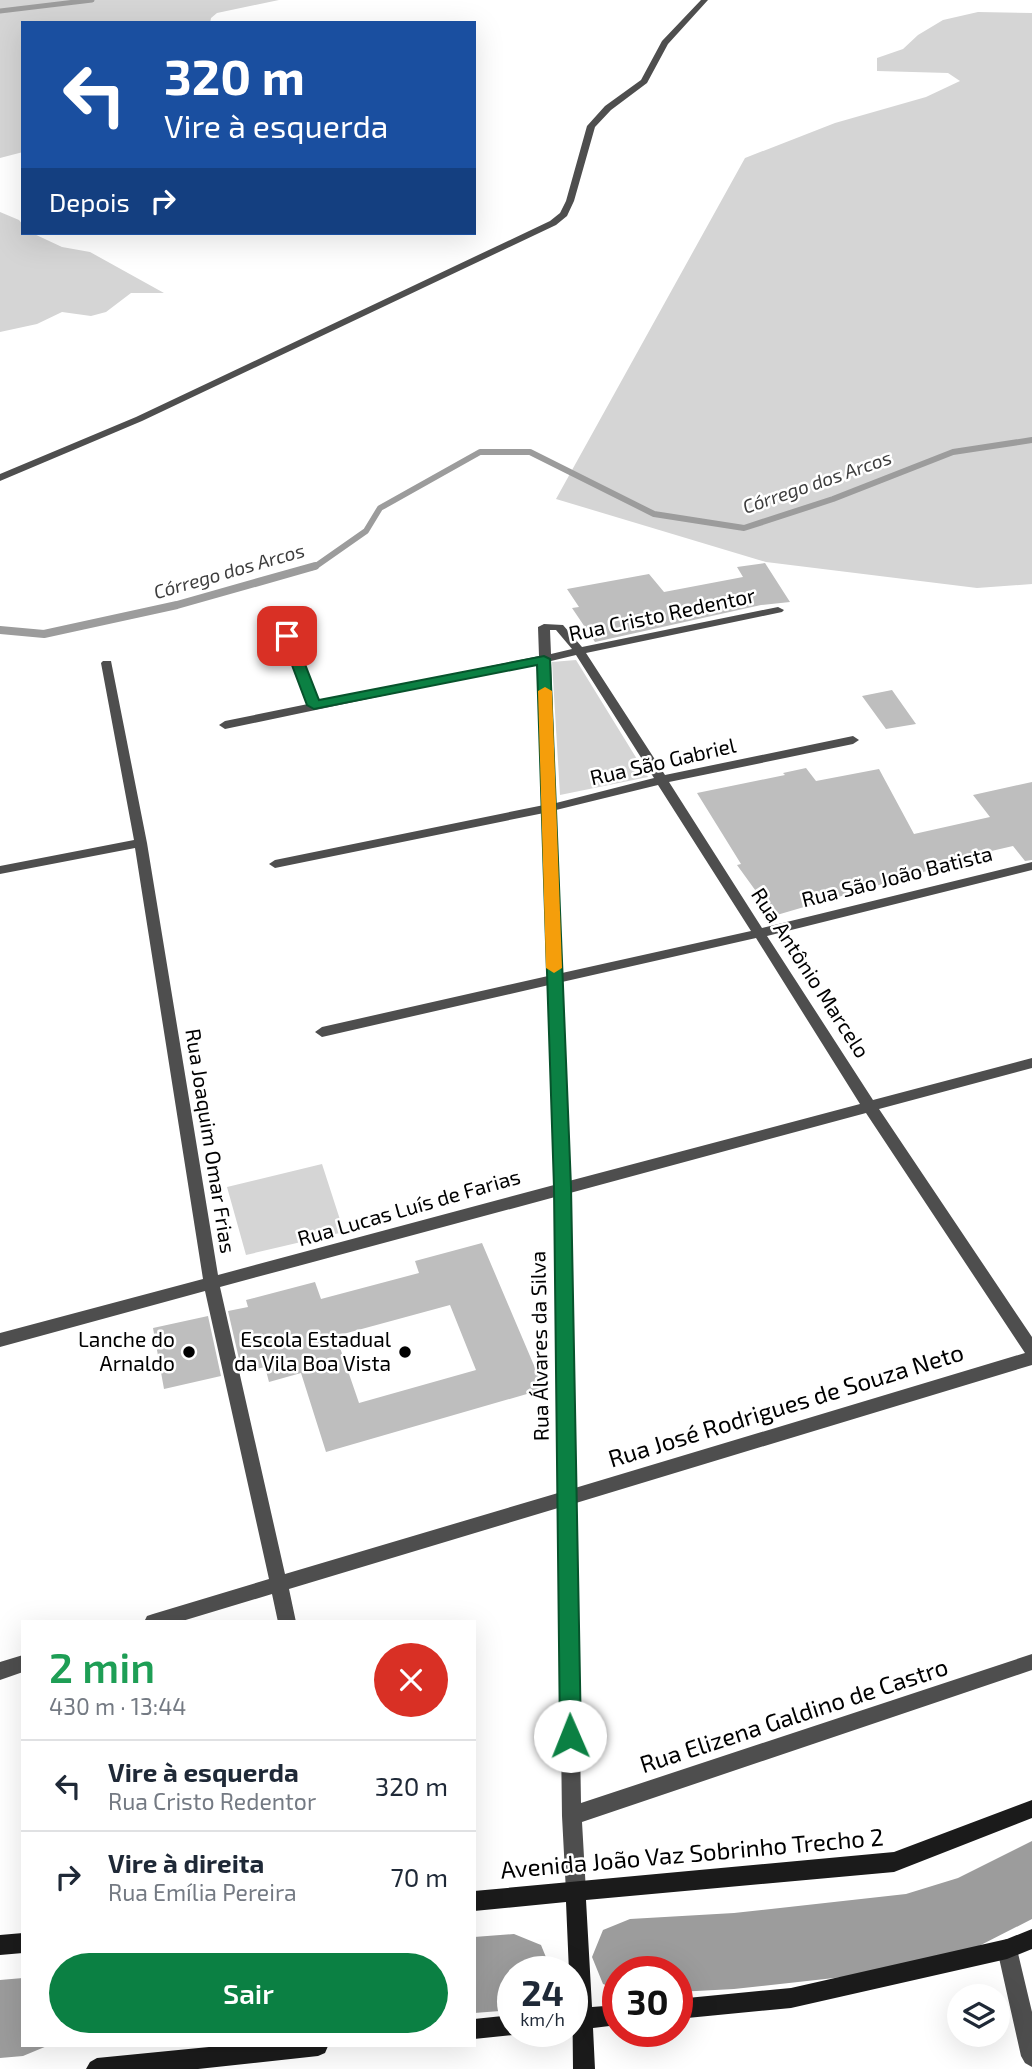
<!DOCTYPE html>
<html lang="pt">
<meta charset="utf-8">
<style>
:root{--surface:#fff;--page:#f2f2f3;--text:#1f2937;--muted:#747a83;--line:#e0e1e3;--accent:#0b8043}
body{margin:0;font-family:"Exo 2",sans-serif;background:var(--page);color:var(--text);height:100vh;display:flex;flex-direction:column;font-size:26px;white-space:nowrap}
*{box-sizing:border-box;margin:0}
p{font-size:23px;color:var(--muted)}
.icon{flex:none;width:38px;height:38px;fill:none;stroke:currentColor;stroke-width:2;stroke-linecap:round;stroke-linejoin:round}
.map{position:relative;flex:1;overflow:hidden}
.panel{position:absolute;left:21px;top:1620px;width:455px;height:427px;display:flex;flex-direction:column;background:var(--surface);border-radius:0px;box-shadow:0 7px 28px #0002}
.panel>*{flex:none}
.banner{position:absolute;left:21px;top:21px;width:455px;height:214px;border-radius:0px;box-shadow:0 7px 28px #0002;background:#1a4fa0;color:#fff;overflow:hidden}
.buttons{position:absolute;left:947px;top:1984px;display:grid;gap:14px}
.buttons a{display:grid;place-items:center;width:63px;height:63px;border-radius:50%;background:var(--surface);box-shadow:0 7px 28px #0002;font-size:35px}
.speed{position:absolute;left:497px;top:1956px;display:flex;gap:14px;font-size:35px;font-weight:700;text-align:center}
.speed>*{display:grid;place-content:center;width:91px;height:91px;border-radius:50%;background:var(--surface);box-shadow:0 7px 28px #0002;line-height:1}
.speed small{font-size:18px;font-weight:400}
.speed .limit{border:10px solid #d22;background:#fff;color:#111}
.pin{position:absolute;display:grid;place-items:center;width:60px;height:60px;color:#fff;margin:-30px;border-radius:14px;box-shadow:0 4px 10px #0006}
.me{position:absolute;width:77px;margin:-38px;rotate:359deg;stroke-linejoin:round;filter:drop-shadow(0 0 5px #0008)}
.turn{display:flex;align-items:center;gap:24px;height:147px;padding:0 28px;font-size:32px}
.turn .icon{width:91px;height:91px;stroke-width:2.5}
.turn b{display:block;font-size:49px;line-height:60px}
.then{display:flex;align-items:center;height:66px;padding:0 28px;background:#0003;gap:14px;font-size:26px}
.round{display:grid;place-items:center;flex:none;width:74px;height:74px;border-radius:37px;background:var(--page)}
.summary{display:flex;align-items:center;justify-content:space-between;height:119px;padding:0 28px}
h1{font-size:42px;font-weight:600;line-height:52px;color:#1e9e55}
.cta{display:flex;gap:14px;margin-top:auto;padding:14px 28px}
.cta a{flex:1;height:80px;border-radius:42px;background:var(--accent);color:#fff;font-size:28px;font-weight:600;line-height:80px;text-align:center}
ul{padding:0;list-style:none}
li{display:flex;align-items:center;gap:21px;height:91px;padding:0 28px;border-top:2px solid var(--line)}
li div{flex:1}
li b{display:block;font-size:26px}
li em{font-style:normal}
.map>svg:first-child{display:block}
</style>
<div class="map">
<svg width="1032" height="2069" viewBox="0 0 1032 2069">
<rect width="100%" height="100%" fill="#fff"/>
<!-- green -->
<path fill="#d5d5d5" d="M 0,0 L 279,0 L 217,13 L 211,18 L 210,23 L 23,23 L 23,152 L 0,158 Z
M 978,12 L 1032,13 L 1032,584 L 977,588 L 766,562 L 556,499 L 745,158 L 835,123 L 926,97 L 960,81 L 948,73 L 877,71 L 877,58 L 903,49 L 918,35 L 943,20 Z
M 0,212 L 19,220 L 23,225 L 23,233 L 32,233 L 62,247 L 90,252 L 164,293 L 131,293 L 106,312 L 91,316 L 62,312 L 37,324 L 0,332 Z
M 576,660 L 648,777 L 560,795 L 552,662 Z
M 322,1164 L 344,1232 L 246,1255 L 227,1187 Z"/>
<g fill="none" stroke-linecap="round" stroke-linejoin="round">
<!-- stream-far2 -->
<path stroke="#9c9c9c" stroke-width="5" d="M 0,11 L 92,0"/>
<!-- stream-far1 -->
<path stroke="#9c9c9c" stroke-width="6" d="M 309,568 L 316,566 L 366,531 L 380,508 L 480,452 L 530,452 L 654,514 L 744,528 L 833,499 L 953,452 L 1032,440"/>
<!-- stream -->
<path stroke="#9c9c9c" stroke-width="8" d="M 0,630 L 44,634 L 177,605 L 315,566"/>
<!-- river -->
<path fill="#9c9c9c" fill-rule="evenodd" d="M 1032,1841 L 1032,1919 L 973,1949 L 906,1970 L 734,1989 L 677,1992 L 677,1972 L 618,1972 L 618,1990 L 603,1984 L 592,1957 L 603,1930 L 630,1919 L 734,1913 L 906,1894 L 958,1878 Z
M 514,1934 L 541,1945 L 552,1972 L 513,1972 L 513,2010 L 474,2013 L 474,1937 Z
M 23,1978 L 23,2046 L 47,2046 L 23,2056 L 0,2058 L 0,1980 Z"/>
</g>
<!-- building -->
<path fill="#bebebe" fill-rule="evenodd" d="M 765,563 L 790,602 L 761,605 L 595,642 L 572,608 L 579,607 L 567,589 L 649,574 L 664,592 L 743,577 L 737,567 Z
M 892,690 L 916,724 L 886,729 L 862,696 Z
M 806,768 L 816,781 L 879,769 L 914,834 L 990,817 L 973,795 L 1032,782 L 1032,860 L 1025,861 L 1013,846 L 935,864 L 937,868 L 770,917 L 754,895 L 758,894 L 737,865 L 741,864 L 697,793 L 785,775 L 783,773 Z
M 482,1243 L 544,1389 L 326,1452 L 301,1373 L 269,1382 L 265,1367 L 242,1372 L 228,1311 L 248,1307 L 246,1300 L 315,1282 L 321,1299 L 419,1273 L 415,1261 ZM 450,1305 L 476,1370 L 359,1403 L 336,1336 Z
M 208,1316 L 221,1376 L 164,1389 L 153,1328 Z"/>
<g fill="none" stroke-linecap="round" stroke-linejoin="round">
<!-- street -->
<path fill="#4e4e4e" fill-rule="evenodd" d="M 701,0 L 708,0 L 668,44 L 647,83 L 611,110 L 595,127 L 574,201 L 567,216 L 556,225 L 142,421 L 0,481 L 0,474 L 136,417 L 550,221 L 560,213 L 566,201 L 587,126 L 605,106 L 641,80 L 662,41 Z
M 778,607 L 784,610 L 782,612 L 586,653 L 665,775 L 853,736 L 859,740 L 853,744 L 669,782 L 762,928 L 1032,862 L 1032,870 L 767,936 L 873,1100 L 1032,1058 L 1032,1068 L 879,1109 L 1032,1337 L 1032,1365 L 576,1503 L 581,1803 L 1032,1654 L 1032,1670 L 582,1822 L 586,1892 L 583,1899 L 576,1902 L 569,1899 L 566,1892 L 562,1816 L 558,1508 L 289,1589 L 296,1622 L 278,1622 L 272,1594 L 179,1622 L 144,1622 L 147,1616 L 153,1614 L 269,1579 L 205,1291 L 0,1347 L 0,1333 L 203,1279 L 135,848 L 0,874 L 0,866 L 134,840 L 101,663 L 103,661 L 111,661 L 147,843 L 218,1275 L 554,1185 L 549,985 L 322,1037 L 315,1032 L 322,1027 L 548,976 L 544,813 L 275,868 L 269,864 L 275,860 L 544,805 L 539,663 L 225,729 L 219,725 L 225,721 L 308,704 L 273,612 L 279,609 L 285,612 L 319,702 L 539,656 L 538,627 L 544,624 L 563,625 L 582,647 ZM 550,630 L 556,630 L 572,649 L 551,654 ZM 576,655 L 654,778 L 556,803 L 551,661 ZM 658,785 L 751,931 L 562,973 L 556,810 ZM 756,938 L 860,1104 L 569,1181 L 562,982 ZM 866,1113 L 1025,1353 L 575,1488 L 570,1193 ZM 555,1197 L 558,1493 L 285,1574 L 220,1287 Z
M 23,1655 L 23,1672 L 0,1680 L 0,1662 Z
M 1007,1939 L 1014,1942 L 1017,1949 L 1032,2012 L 1032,2067 L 1025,2063 L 1021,2056 L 997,1949 L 1000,1942 Z"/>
<!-- secondary -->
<path fill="#1b1b1b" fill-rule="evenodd" d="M 1032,1800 L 1032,1818 L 894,1872 L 586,1900 L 592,2007 L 618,2005 L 618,2025 L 593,2028 L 595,2069 L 573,2069 L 572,1972 L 569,1972 L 566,1902 L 474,1911 L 474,1891 L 894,1852 Z
M 1032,1929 L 1032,1949 L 1007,1959 L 791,2008 L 677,2019 L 677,1999 L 791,1988 L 1007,1939 Z
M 23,1933 L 23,1953 L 0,1955 L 0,1935 Z
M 513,2015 L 513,2032 L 520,2032 L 513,2035 L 474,2039 L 474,2019 Z
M 219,2046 L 328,2046 L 325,2053 L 318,2056 L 198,2069 L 86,2069 L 90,2062 L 97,2058 Z"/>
</g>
<!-- route -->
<path fill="#0b8043" stroke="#07532c" stroke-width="2" d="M 287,632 L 294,636 L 319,700 L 544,656 L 550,659 L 571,1187 L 581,1736 L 578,1744 L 570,1747 L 563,1744 L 560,1736 L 554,1187 L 537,665 L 314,709 L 307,705 L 281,636 Z"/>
<!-- slow -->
<path fill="#f59e0b" d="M 545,687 L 552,691 L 562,968 L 554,973 L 546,968 L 538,691 Z"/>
<!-- markers -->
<g fill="#000" stroke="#fff" stroke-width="2.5">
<circle cx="189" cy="1352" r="7"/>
<circle cx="405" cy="1352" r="7"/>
</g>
<g text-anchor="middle" stroke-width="5" stroke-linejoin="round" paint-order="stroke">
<!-- far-water labels -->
<g font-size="19" font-style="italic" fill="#3d3d3d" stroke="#fff">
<text transform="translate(817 482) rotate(-19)" y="7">Córrego dos Arcos</text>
<text transform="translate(229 571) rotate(-16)" y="7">Córrego dos Arcos</text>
</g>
<!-- street labels -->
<g font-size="21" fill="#000" stroke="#fff">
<text transform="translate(662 615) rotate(-12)" y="7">Rua Cristo Redentor</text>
<text transform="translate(663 762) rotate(-13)" y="7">Rua São Gabriel</text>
<text transform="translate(897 877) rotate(-14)" y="7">Rua São João Batista</text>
<text transform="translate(810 973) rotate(57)" y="7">Rua Antônio Marcelo</text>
<text transform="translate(210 1141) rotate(81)" y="7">Rua Joaquim Omar Frias</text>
<text transform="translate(409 1208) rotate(-16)" y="7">Rua Lucas Luís de Farias</text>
<text transform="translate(540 1346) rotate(-91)" y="7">Rua Álvares da Silva</text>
</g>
<!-- poi labels -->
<g font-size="21" fill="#000" stroke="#fff" text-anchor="end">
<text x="175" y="1347">Lanche do<tspan x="175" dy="24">Arnaldo</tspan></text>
<text x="391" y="1347">Escola Estadual<tspan x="391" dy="24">da Vila Boa Vista</tspan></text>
</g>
<!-- near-street labels -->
<g font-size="24" fill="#000" stroke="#fff">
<text transform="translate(786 1406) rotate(-17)" y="8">Rua José Rodrigues de Souza Neto</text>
<text transform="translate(794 1716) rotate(-18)" y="8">Rua Elizena Galdino de Castro</text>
<text transform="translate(692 1854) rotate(-5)" y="8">Avenida João Vaz Sobrinho Trecho 2</text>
</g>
</g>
</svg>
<div class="buttons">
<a><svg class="icon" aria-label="layers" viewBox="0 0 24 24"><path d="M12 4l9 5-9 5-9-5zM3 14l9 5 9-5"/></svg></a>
</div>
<div class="speed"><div>24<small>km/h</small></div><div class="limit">30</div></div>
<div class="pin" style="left:287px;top:636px;background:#d93025"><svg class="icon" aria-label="arrive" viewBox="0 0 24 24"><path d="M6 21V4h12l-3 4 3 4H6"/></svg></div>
<svg class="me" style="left:570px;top:1736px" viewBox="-20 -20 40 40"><circle r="19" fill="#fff"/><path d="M0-13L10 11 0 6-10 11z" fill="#0b8043"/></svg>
<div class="banner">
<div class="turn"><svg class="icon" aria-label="left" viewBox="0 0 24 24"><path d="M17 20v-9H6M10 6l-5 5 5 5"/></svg><div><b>320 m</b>Vire à esquerda</div></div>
<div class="then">Depois<svg class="icon" aria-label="right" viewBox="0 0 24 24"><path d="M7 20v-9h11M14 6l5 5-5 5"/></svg></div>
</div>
<section class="panel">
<div class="summary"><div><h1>2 min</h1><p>430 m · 13:44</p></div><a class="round" style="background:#d93025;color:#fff"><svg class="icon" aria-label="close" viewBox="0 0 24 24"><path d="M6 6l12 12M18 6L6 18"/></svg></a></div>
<ul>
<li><svg class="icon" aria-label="left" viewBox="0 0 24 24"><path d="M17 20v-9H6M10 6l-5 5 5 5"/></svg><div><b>Vire à esquerda</b><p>Rua Cristo Redentor</p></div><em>320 m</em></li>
<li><svg class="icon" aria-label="right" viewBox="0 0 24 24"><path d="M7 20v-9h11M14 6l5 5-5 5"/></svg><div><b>Vire à direita</b><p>Rua Emília Pereira</p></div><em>70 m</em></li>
</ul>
<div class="cta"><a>Sair</a></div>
</section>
</div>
